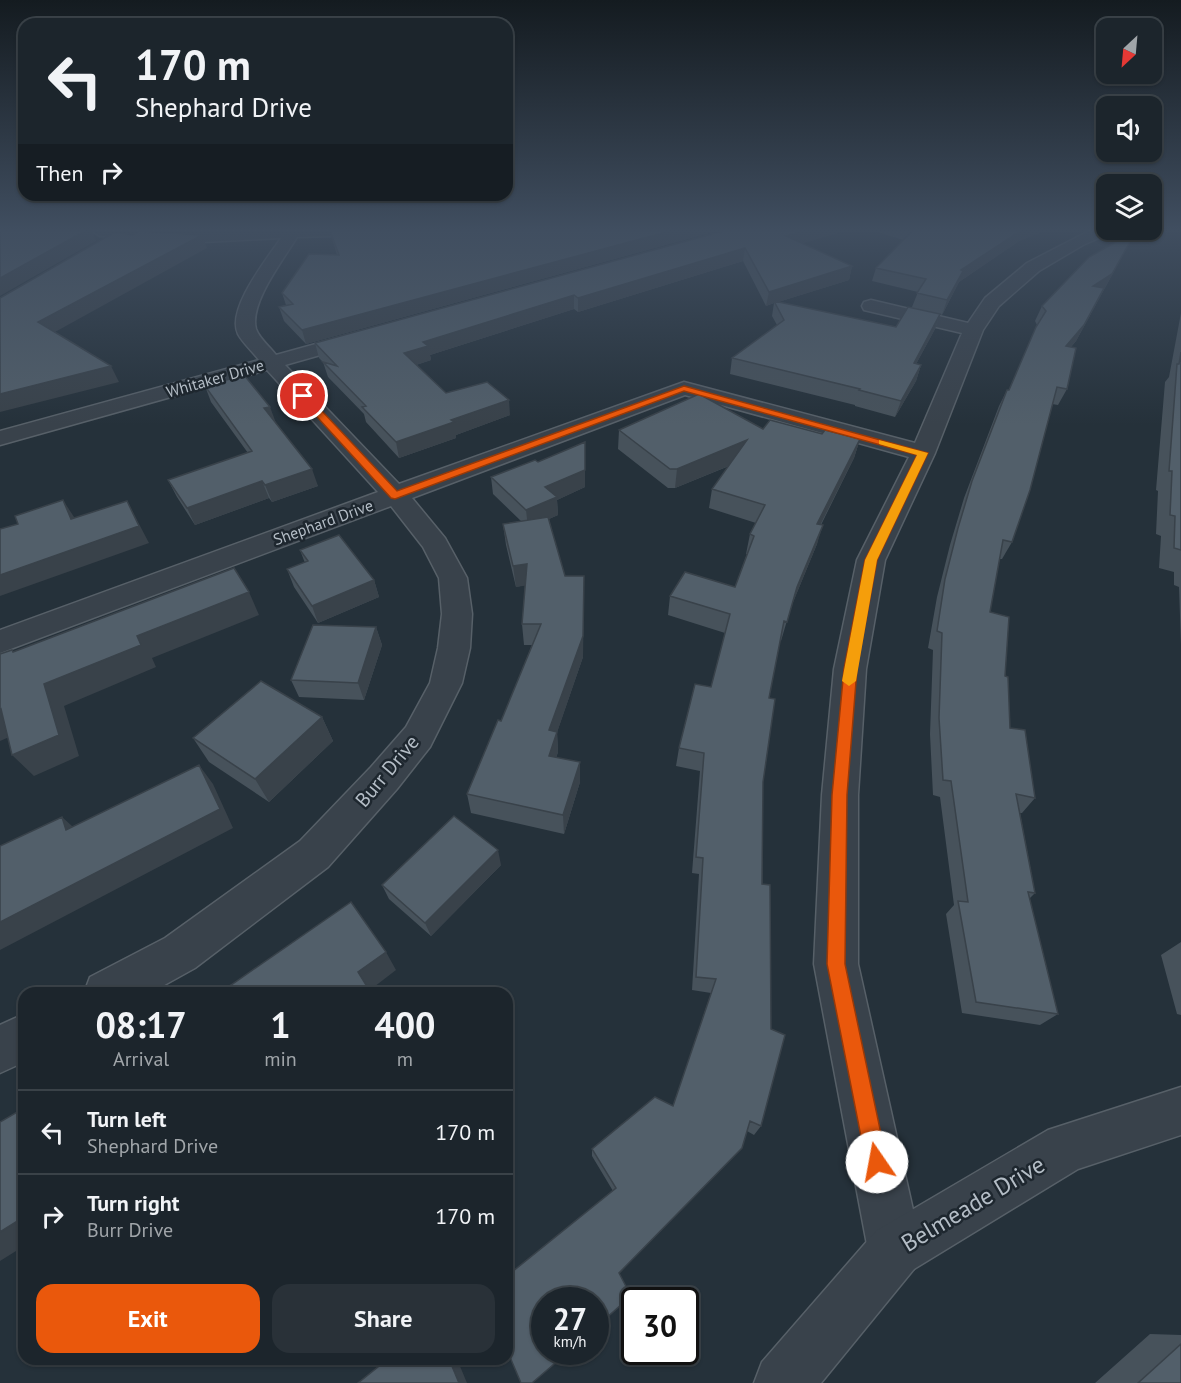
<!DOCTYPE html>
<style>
:root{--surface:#1c252c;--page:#293138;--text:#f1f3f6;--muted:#a0a5a9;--line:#3a4248;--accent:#ea580c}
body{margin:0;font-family:"PT Sans",sans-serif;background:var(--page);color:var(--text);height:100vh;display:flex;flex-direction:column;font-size:22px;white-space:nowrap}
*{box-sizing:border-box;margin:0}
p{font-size:20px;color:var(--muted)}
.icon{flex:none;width:33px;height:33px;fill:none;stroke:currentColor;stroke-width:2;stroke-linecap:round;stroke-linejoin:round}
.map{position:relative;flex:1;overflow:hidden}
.details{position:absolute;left:18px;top:987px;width:495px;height:378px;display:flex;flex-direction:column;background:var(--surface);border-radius:18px;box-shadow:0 2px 4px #0004,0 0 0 2px var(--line)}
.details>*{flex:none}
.top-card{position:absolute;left:18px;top:18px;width:495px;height:183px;border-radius:18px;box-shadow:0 2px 4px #0004,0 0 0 2px var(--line);background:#1c252c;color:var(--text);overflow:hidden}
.needle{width:39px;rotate:206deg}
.tools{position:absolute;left:1096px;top:18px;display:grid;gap:12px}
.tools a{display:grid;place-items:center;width:66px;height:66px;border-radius:12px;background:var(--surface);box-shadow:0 2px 4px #0004,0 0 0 2px var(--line);font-size:30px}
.speed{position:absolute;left:531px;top:1287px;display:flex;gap:12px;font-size:30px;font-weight:700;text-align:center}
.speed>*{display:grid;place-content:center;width:78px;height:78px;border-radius:50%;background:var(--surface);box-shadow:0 2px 4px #0004,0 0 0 2px var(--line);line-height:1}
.speed small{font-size:15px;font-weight:400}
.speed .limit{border:3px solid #111;border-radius:9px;background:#fff;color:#111}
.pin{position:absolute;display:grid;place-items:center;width:51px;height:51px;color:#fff;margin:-26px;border:3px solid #fff;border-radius:50%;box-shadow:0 2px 6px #0007}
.me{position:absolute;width:66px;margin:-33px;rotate:348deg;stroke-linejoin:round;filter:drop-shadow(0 0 4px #0008)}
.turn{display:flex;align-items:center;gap:21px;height:126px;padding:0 18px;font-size:27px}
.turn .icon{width:78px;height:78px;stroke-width:2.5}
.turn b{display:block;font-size:42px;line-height:51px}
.then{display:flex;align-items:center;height:57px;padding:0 18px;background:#0003;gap:12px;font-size:22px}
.eta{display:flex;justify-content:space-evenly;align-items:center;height:102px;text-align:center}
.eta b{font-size:36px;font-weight:600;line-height:42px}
.button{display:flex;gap:12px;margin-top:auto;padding:12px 18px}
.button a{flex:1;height:69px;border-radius:18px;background:var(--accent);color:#fff;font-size:24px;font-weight:600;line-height:69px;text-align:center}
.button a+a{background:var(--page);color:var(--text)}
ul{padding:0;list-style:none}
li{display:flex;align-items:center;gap:18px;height:84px;padding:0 18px;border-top:2px solid var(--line)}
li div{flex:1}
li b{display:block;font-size:22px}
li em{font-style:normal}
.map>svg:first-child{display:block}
</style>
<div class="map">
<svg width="1181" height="1383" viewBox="0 0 1181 1383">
<rect width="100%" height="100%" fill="#25313a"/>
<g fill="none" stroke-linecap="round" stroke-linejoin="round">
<defs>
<path id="minor" d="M 92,231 L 342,231 L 334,236 L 297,237 C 284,259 249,303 256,329 C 259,338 270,347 276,355 L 359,332 L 366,334 L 369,338 L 366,342 L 285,365 L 399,484 L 684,382 L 915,443 L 962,333 L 864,310 L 862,306 L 864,302 L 871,300 L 968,323 L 985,298 L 1027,263 L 1089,231 L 1110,231 L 1108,234 L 1083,245 L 1039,271 L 999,306 L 983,330 L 935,453 L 885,560 L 866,669 L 858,795 L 858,964 L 922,1250 L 914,1269 L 895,1277 L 876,1269 L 868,1250 L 814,964 L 822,795 L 834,669 L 857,560 L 909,457 L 685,395 L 412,498 L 445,538 L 467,578 L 472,614 L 470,648 L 462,683 L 430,747 L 397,789 L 328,867 L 195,968 L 150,993 L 84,993 L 90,977 L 165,938 L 300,841 L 371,767 L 406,727 L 430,683 L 438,648 L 442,614 L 439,578 L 423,547 L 391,506 L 0,653 L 0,630 L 378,492 L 267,370 L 0,445 L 0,431 L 259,360 C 252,351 243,343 238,334 C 226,309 267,259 281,238 L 204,242 L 100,236 Z
M 24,1014 L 24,1062 L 0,1073 L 0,1025 Z"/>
<path id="tertiary" d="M 1181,1087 L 1181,1135 L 1078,1169 L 914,1269 L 821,1383 L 754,1383 L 762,1362 L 876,1231 L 1048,1130 Z"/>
</defs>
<!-- minor casing -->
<use href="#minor" stroke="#576068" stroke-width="3"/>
<!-- tertiary casing -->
<use href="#tertiary" stroke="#576068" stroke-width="3"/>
<!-- minor -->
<use href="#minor" fill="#39424b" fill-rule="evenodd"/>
<!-- tertiary -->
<use href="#tertiary" fill="#39424b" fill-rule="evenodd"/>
</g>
<!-- wall -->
<path fill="#47525b" d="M 330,231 L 716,231 L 306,344 L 284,321 L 279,307 L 286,305 L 282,293 L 337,255 Z
M 723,231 L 803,244 L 852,266 L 849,280 L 778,302 L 896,327 L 912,307 L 918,292 L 872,281 L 876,268 L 903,240 L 875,231 L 1044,231 L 1019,241 L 959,282 L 942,315 L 940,314 L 935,329 L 916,364 L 921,365 L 916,381 L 895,417 L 855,406 L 855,405 L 730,374 L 732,358 L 777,325 L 772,316 L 774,303 L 766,306 L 743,261 L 578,312 L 574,309 L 430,355 L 431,360 L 416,365 L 446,393 L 510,415 L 456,435 L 456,438 L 399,458 L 366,422 L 364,414 L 328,377 L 323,362 L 319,358 L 315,343 Z
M 1136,231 L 1076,341 L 1071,347 L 1067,389 L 1058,405 L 1052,404 L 1012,542 L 1002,559 L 999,559 L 990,612 L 1005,676 L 1010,728 L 1035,798 L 1022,813 L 1020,813 L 1035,893 L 1029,899 L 1058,1014 L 1040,1025 L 962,1013 L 946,914 L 954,905 L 940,797 L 933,795 L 930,734 L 933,650 L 928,648 L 937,597 L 950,545 L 964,498 L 999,406 L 1007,390 L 1009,390 L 1037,325 L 1035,321 L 1042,306 Z
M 1181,313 L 1181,645 L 1179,587 L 1174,585 L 1174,572 L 1159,568 L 1161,536 L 1156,534 L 1158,491 L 1156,490 L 1165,382 L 1169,377 Z
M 205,386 L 275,423 L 318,486 L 272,502 L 269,498 L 195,525 L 177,497 L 168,480 L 248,453 L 211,402 Z
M 763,429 L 822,434 L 860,439 L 854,458 L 821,525 L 817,544 L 791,607 L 781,641 L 780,641 L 769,698 L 763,782 L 761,1126 L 754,1135 L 747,1131 L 619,1274 L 596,1327 L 613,1191 L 592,1156 L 592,1149 L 673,1106 L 711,993 L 692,990 L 699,874 L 692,873 L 700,771 L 676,766 L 679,748 L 711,687 L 725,633 L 668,615 L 670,596 L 735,587 L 747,554 L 746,554 L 750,534 L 756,523 L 709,508 L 712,489 L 729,466 L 675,488 L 668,488 L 618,449 L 619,430 Z
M 538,462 L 585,487 L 557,500 L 558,515 L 549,519 L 583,657 L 557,732 L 558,752 L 556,758 L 580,762 L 580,782 L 564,834 L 471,813 L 467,794 L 501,721 L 532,645 L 524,645 L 522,624 L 525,585 L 516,587 L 506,545 L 503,524 L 521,521 L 493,494 L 491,477 Z
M 300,550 L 374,580 L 379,597 L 318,623 L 294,587 L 287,569 L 305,563 Z
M 376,627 L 382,645 L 364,700 L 299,697 L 291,680 Z
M 322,717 L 333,741 L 269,802 L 209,762 L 193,738 Z
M 501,865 L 431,936 L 389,899 L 382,885 Z
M 1181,942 L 1181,1015 L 1177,1014 L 1161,955 Z
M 1150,1334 L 1181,1335 L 1181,1383 L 1095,1383 Z"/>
<!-- shaded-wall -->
<path fill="#39424a" d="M 85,231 L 92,231 L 96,241 L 0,296 L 0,278 Z
M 670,231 L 716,231 L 306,344 L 302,330 Z
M 804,231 L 845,231 L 784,249 L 786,236 Z
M 1020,231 L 1044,231 L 1019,241 L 959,282 L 942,315 L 947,300 L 961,270 Z
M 1136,231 L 1076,341 L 1058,362 L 1093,286 Z
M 202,235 L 207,248 L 46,337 L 38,322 Z
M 745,248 L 743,261 L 578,312 L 578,298 Z
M 852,266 L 849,280 L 775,303 L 774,301 L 774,303 L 766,306 L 769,292 Z
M 574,295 L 574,309 L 430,355 L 431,360 L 407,368 L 404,353 L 423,342 Z
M 940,314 L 935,329 L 908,379 L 914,363 Z
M 921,365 L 916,381 L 895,417 L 901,401 Z
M 111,366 L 119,382 L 0,412 L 0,394 Z
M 509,400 L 510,415 L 456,435 L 456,438 L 399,458 L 396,442 L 451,420 Z
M 270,407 L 276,423 L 264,408 Z
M 860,439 L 854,458 L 811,543 L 817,524 Z
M 747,440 L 743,460 L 675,488 L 677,469 Z
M 585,442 L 585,487 L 557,500 L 558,515 L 528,528 L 526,510 L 545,487 Z
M 312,469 L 318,486 L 272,502 L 265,485 Z
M 262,481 L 269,498 L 195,525 L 187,508 Z
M 63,500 L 74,517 L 82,536 L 71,519 Z
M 127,501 L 149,543 L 0,596 L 0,575 Z
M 823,525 L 817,544 L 791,607 L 781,641 L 797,587 Z
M 527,564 L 529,585 L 516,587 L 513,566 Z
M 374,580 L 379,597 L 318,623 L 312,606 Z
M 249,592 L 259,615 L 152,658 L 156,667 L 64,706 L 79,756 L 34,776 L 12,755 L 44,684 L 137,636 Z
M 584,597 L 583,657 L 551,750 L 549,730 Z
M 376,627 L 382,645 L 364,700 L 358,683 Z
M 1,709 L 23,731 L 0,741 L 0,710 Z
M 322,717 L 333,741 L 269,802 L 255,779 Z
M 557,732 L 558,752 L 550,776 L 549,756 Z
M 580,762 L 580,782 L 564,834 L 563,815 Z
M 199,765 L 213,784 L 233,828 L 0,950 L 0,922 Z
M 62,817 L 82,835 L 66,830 Z
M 498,850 L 501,865 L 431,936 L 425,923 Z
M 386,952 L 396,970 L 370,990 L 372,993 L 371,993 L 358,972 Z
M 24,1217 L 24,1246 L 0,1261 L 0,1232 Z
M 449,1359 L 457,1359 L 467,1383 L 459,1383 Z"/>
<!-- building -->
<path fill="#525f6a" stroke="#39424a" stroke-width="1.5" d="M 0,231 L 85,231 L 0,278 Z
M 139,231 L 202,235 L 38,322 L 111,366 L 0,394 L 0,298 L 115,232 L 133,235 Z
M 330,231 L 670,231 L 302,330 L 279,307 L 293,304 L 282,293 L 309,254 L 339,255 Z
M 723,231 L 804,231 L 786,236 L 852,266 L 769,292 L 745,248 L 578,298 L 574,295 L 423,342 L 428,346 L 404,353 L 446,393 L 487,382 L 509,400 L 451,420 L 454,422 L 396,442 L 362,407 L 366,406 L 323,362 L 337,366 L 315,343 Z
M 912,231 L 1020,231 L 961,270 L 963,271 L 947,300 L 917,293 L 926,279 L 876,268 Z
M 1136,231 L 1112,274 L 1093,286 L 1104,288 L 1084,325 L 1066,346 L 1076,348 L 1067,389 L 1057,387 L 1030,490 L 1012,542 L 1003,540 L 990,612 L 1009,617 L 1005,676 L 1008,677 L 1010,728 L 1025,730 L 1035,798 L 1016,794 L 1035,893 L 1028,892 L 1058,1014 L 976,1002 L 958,901 L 968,902 L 951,781 L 943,780 L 939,718 L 942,633 L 937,631 L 945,579 L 958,528 L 972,481 L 1007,390 L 1009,390 L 1036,327 L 1046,311 L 1042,306 L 1089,257 Z
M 774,301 L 896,327 L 908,307 L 940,314 L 914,363 L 921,365 L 901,401 L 859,390 L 860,389 L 732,358 L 784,320 Z
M 1181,352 L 1181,550 L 1174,548 L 1175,516 L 1170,515 L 1172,471 L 1169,471 L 1177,364 L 1179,364 Z
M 244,375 L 270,407 L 264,408 L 312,469 L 265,485 L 262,481 L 187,508 L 168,480 L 252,451 L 205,386 Z
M 699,394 L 763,429 L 770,420 L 822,434 L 825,430 L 860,439 L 817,524 L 823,525 L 797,587 L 787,622 L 784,621 L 769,698 L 775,699 L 763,782 L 762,884 L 770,885 L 771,1029 L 785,1035 L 761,1126 L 750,1121 L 742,1148 L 619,1273 L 631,1296 L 596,1327 L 596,1300 L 544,1300 L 544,1352 L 568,1352 L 532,1383 L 521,1383 L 507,1350 L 507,1276 L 616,1188 L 592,1149 L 655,1097 L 673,1106 L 716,979 L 696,977 L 703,858 L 696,857 L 704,753 L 679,748 L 695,684 L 711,687 L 730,614 L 670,596 L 685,572 L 735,587 L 754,536 L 750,534 L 765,505 L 712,489 L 747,440 L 677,469 L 670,469 L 619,430 Z
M 585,442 L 585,470 L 545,487 L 557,497 L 526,510 L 491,477 L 535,460 L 538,462 Z
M 63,500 L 71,519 L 127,501 L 139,526 L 0,575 L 0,529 L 18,524 L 15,516 Z
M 548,517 L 565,576 L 584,576 L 583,636 L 549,730 L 557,732 L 549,756 L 580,762 L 563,815 L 467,794 L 498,720 L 501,721 L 541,624 L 522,624 L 527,564 L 513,566 L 503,524 Z
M 339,535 L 374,580 L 312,606 L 287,569 L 308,561 L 300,550 Z
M 234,568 L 249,592 L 137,636 L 141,645 L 44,684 L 59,735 L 12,755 L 1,709 L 0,710 L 0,654 L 12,650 L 13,652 Z
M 313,625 L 376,627 L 358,683 L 291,680 Z
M 261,681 L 322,717 L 255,779 L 193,738 Z
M 199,765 L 220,809 L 0,922 L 0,846 L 62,817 L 66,830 Z
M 454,816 L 498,850 L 425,923 L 382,885 Z
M 351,902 L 386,952 L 358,972 L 371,993 L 218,993 L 231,985 Z
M 24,1108 L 24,1217 L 0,1232 L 0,1122 Z
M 1181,1344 L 1181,1383 L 1138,1383 Z
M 388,1359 L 449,1359 L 459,1383 L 358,1383 Z"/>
<!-- sky -->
<linearGradient id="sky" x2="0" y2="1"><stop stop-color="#141b20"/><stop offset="0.54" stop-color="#404e60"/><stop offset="1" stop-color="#404e60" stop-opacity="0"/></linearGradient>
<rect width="1181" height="425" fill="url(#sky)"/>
<!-- route -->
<path fill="#ea580c" stroke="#983908" stroke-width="1.5" d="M 684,386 L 928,453 L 877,560 L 857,669 L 847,795 L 845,964 L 887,1162 L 884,1169 L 877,1172 L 869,1169 L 866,1162 L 827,964 L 832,795 L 844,669 L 865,560 L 917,455 L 684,391 L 395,499 L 391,498 L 298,396 L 306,394 L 397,491 Z"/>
<!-- slow -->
<path fill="#f59e0b" d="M 879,440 L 928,453 L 877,560 L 856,681 L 849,686 L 842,681 L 865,560 L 917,455 L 879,444 Z"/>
<g text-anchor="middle" stroke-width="5" stroke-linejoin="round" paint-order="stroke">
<!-- far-street labels -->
<g font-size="16" fill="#b4bdc6" stroke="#1e272f">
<text transform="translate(215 378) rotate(-16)" y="6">Whitaker Drive</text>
<text transform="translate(323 522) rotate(-20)" y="6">Shephard Drive</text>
</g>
<!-- street labels -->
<g font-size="20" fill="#b4bdc6" stroke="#1e272f">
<text transform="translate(387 771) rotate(-50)" y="7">Burr Drive</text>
</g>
<!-- near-street labels -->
<g font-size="24" fill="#b4bdc6" stroke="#1e272f">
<text transform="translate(973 1204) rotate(-31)" y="8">Belmeade Drive</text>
</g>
</g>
</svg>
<div class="tools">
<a><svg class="needle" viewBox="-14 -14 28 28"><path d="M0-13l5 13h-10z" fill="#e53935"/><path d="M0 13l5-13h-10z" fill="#a0a5a9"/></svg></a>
<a><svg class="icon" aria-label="sound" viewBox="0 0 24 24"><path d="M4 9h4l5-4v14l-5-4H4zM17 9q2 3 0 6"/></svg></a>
<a><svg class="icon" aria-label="layers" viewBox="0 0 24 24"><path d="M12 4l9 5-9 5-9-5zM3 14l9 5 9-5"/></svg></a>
</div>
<div class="speed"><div>27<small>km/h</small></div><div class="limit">30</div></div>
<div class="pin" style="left:303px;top:396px;background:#d93025"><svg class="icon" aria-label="arrive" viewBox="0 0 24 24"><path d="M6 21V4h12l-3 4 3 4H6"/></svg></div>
<svg class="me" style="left:877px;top:1162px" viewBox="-20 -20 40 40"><circle r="19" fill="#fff"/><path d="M0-13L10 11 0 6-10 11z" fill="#ea580c"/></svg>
<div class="top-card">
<div class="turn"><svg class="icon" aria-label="left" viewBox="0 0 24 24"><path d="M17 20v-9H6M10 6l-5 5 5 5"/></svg><div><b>170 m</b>Shephard Drive</div></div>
<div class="then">Then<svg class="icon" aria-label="right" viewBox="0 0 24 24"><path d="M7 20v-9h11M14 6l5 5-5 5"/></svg></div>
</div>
<section class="details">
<div class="eta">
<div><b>08:17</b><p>Arrival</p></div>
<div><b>1</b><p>min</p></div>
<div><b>400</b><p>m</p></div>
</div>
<ul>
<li><svg class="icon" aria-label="left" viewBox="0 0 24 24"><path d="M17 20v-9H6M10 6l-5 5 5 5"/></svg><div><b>Turn left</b><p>Shephard Drive</p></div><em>170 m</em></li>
<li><svg class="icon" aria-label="right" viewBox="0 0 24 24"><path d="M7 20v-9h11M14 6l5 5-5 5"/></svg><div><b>Turn right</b><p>Burr Drive</p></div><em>170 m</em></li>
</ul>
<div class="button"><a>Exit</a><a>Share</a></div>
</section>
</div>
